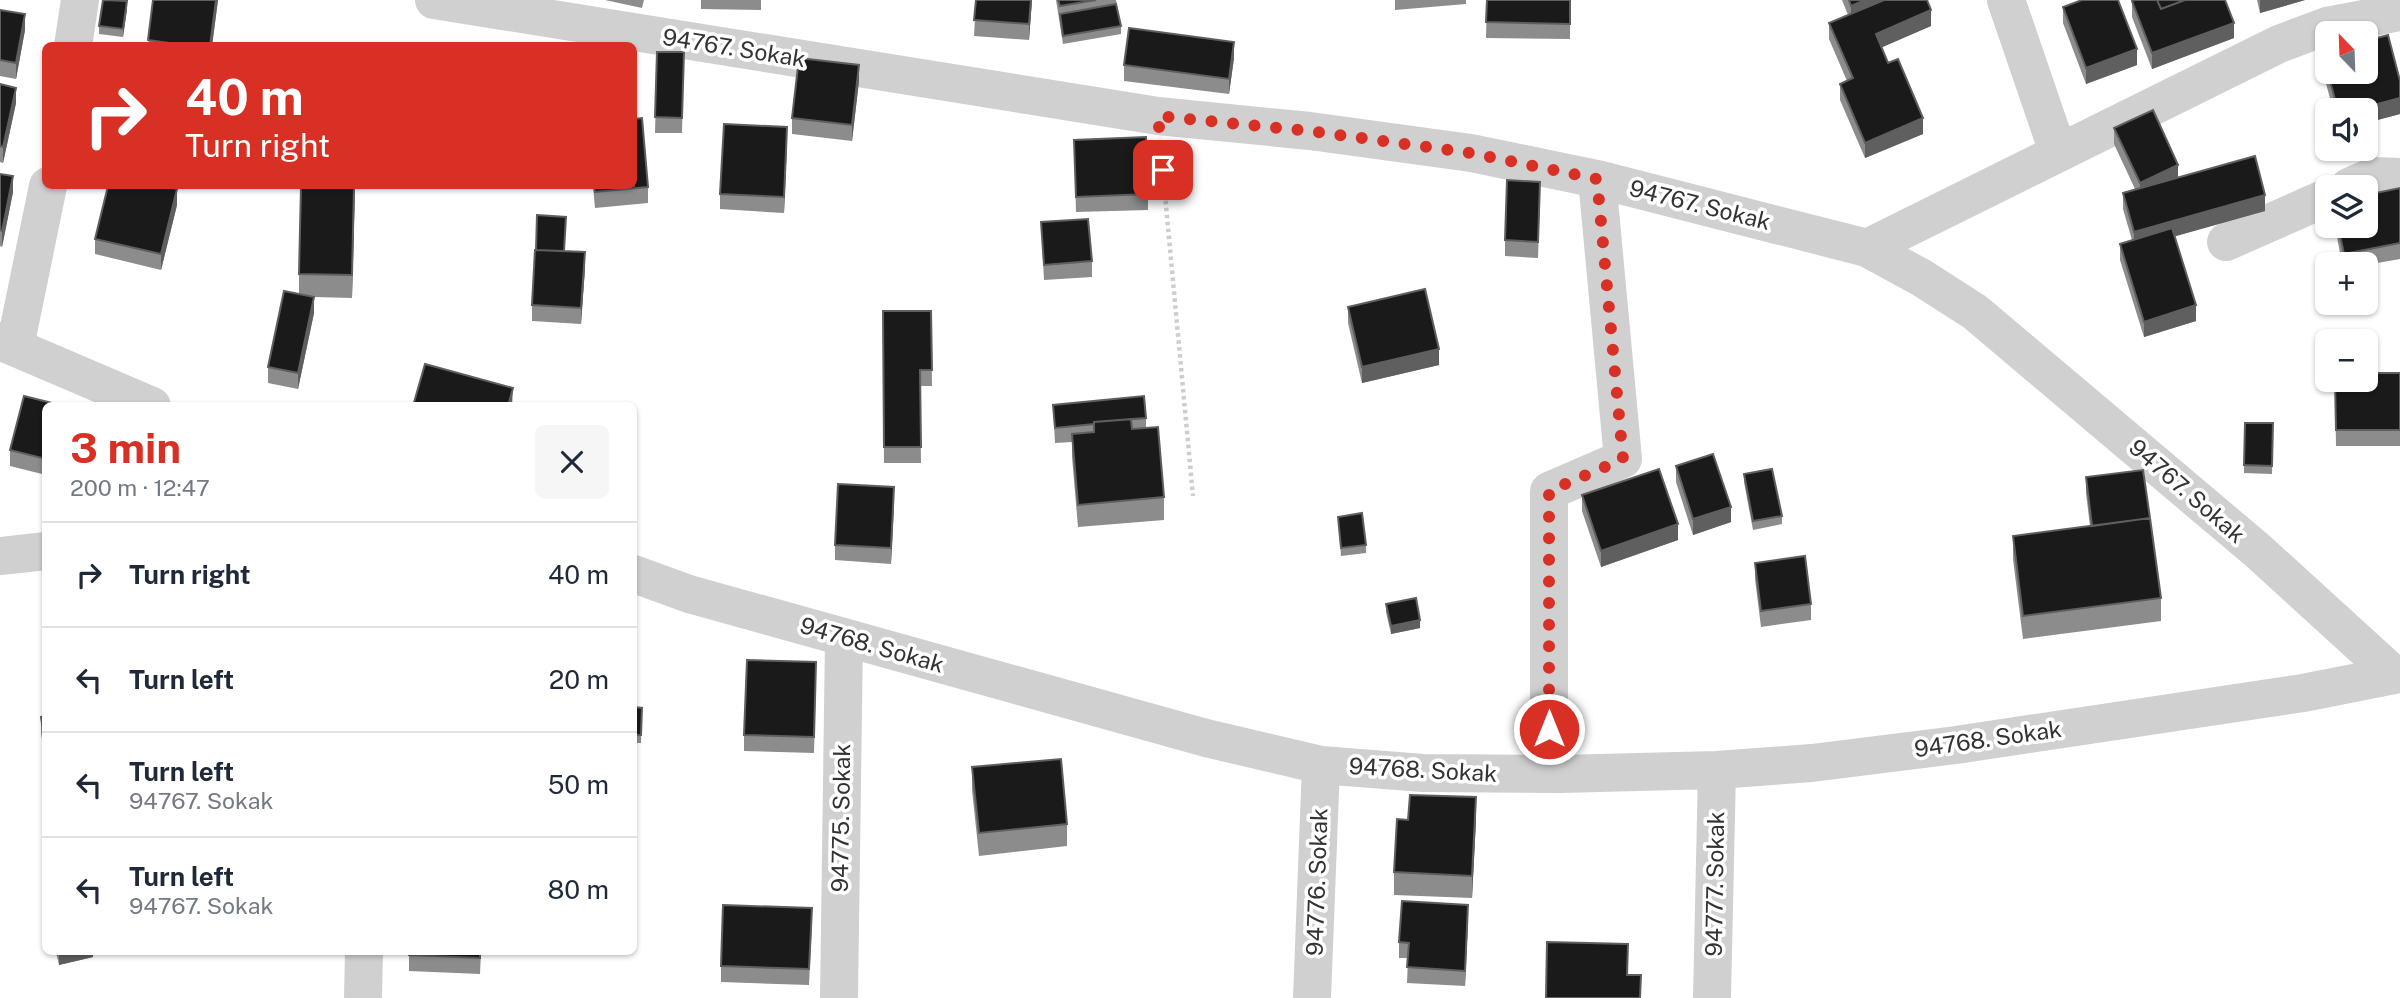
<!DOCTYPE html>
<meta charset="utf-8">
<style>
:root{--surface:#fff;--page:#f6f6f7;--text:#1f2937;--muted:#747a83;--line:#e0e1e3;--accent:#d93025}
body{margin:0;font-family:"Public Sans",sans-serif;background:var(--page);color:var(--text);height:100vh;display:flex;flex-direction:column;font-size:26px;white-space:nowrap}
*{box-sizing:border-box;margin:0}
p{font-size:23px;color:var(--muted)}
.icon{flex:none;width:38px;height:38px;fill:none;stroke:currentColor;stroke-width:2;stroke-linecap:round;stroke-linejoin:round}
.map{position:relative;flex:1;overflow:hidden}
.panel{position:absolute;left:42px;top:402px;width:595px;height:553px;display:flex;flex-direction:column;background:var(--surface);border-radius:10px;box-shadow:0 2px 5px #0004}
.panel>*{flex:none}
.banner{position:absolute;left:42px;top:42px;width:595px;height:147px;border-radius:10px;box-shadow:0 2px 5px #0004;background:#d93025;color:#fff;overflow:hidden}
.needle{width:46px;rotate:337deg}
.controls{position:absolute;left:2315px;top:21px;display:grid;gap:14px}
.controls a{display:grid;place-items:center;width:63px;height:63px;border-radius:10px;background:var(--surface);box-shadow:0 2px 5px #0004;font-size:35px}
.pin{position:absolute;display:grid;place-items:center;width:60px;height:60px;color:#fff;margin:-30px;border-radius:14px;box-shadow:0 4px 10px #0006}
.me{position:absolute;width:77px;margin:-38px;rotate:0deg;stroke-linejoin:round;filter:drop-shadow(0 0 5px #0008)}
.turn{display:flex;align-items:center;gap:24px;height:147px;padding:0 28px;font-size:32px}
.turn .icon{width:91px;height:91px;stroke-width:2.5}
.turn b{display:block;font-size:49px;line-height:60px}
.round{display:grid;place-items:center;flex:none;width:74px;height:74px;border-radius:10px;background:var(--page)}
.headline{display:flex;align-items:center;justify-content:space-between;height:119px;padding:0 28px}
h1{font-size:42px;font-weight:700;line-height:52px;color:var(--accent)}
ul{padding:0;list-style:none}
li{display:flex;align-items:center;gap:21px;height:105px;padding:0 28px;border-top:2px solid var(--line)}
li div{flex:1}
li b{display:block;font-size:26px}
li em{font-style:normal}
.map>svg:first-child{display:block}
</style>
<div class="map">
<svg width="2400" height="998" viewBox="0 0 2400 998">
<rect width="100%" height="100%" fill="#fff"/>
<g fill="none" stroke-linecap="round" stroke-linejoin="round">
<!-- path -->
<path stroke="#cdcdcd" stroke-width="4.5" stroke-dasharray="3.5 3.5" stroke-linecap="butt" d="M 1161,152 L 1193,496"/>
<!-- minor -->
<path stroke="#d0d0d0" stroke-width="38" d="M 434,0 L 1158,116 L 1310,131 L 1471,153 L 1597,179 L 1867,248 L 1922,278 L 1975,312 L 2258,551 L 2394,675
M 2006,0 L 2058,152
M 73,46 L 80,0
M 2349,187 L 2374,176 L 2400,177
M 2226,242 L 2328,197
M 1867,248 L 2279,44 L 2327,26 L 2400,12
M 0,341 L 152,406
M 15,347 L 48,186
M 0,556 L 46,551
M 634,574 L 689,594 L 1206,738 L 1321,765 L 1423,773 L 1560,774 L 1717,770 L 1812,763 L 1956,745 L 2303,693 L 2400,674
M 1549,729 L 1549,491 L 1623,459 L 1597,179
M 363,998 L 364,952
M 839,998 L 844,638
M 1312,998 L 1321,765
M 1712,998 L 1717,770"/>
</g>
<!-- wall -->
<path fill="#8c8c8c" d="M 153,0 L 218,0 L 212,46 L 148,46 Z
M 605,0 L 644,0 L 642,8 Z
M 701,0 L 761,0 L 761,10 L 701,9 Z
M 976,0 L 1032,0 L 1029,40 L 974,36 Z
M 1056,0 L 1116,0 L 1121,26 L 1121,34 L 1063,44 Z
M 1395,0 L 1466,0 L 1466,4 L 1395,10 Z
M 1487,0 L 1570,0 L 1570,39 L 1486,38 Z
M 1842,0 L 1927,0 L 1931,26 L 1881,47 L 1923,134 L 1865,158 L 1840,100 L 1840,84 L 1847,81 L 1829,39 L 1829,23 L 1848,15 Z
M 2257,0 L 2305,0 L 2260,13 Z
M 2132,1 L 2234,38 L 2152,69 L 2132,17 Z
M 2063,7 L 2137,65 L 2086,84 L 2063,23 Z
M 127,9 L 123,37 L 99,34 L 99,26 Z
M 0,10 L 25,30 L 16,79 L 0,76 Z
M 657,52 L 684,52 L 682,133 L 655,133 Z
M 2322,53 L 2400,81 L 2400,114 L 2366,123 L 2366,110 L 2333,110 L 2322,68 Z
M 1234,58 L 1229,94 L 1124,81 L 1124,65 Z
M 859,81 L 852,141 L 792,134 L 792,118 Z
M 0,84 L 16,103 L 3,163 L 0,162 Z
M 2114,128 L 2178,177 L 2265,211 L 2174,236 L 2196,321 L 2144,337 L 2120,260 L 2120,244 L 2132,240 L 2123,209 L 2123,193 L 2135,189 L 2114,144 Z
M 1074,140 L 1148,194 L 1148,210 L 1076,212 Z
M 787,143 L 784,213 L 720,209 L 720,194 Z
M 0,174 L 13,192 L 2,247 L 0,246 Z
M 355,186 L 352,298 L 314,297 L 314,313 L 298,389 L 268,383 L 268,367 L 299,294 L 299,274 Z
M 593,186 L 634,186 L 648,187 L 648,203 L 595,208 Z
M 2400,188 L 2400,259 L 2366,265 L 2366,264 L 2342,264 L 2335,226 L 2366,226 Z
M 1540,198 L 1538,258 L 1505,256 L 1505,240 Z
M 177,205 L 161,270 L 95,254 L 95,239 Z
M 1041,222 L 1092,261 L 1092,277 L 1044,280 Z
M 565,251 L 585,268 L 581,324 L 532,321 L 532,305 Z
M 1348,307 L 1439,365 L 1362,383 L 1348,323 Z
M 883,311 L 931,311 L 932,386 L 920,386 L 921,463 L 884,463 Z
M 2400,373 L 2400,446 L 2336,446 L 2335,380 Z
M 1053,405 L 1146,418 L 1146,428 L 1164,497 L 1164,520 L 1078,527 L 1072,457 L 1072,442 L 1055,443 Z
M 46,406 L 46,475 L 10,466 L 10,450 Z
M 2273,423 L 2272,474 L 2244,473 L 2244,465 Z
M 1676,466 L 1731,522 L 1693,535 L 1676,482 Z
M 1744,474 L 1782,516 L 1782,524 L 1753,530 L 1744,482 Z
M 2086,477 L 2161,598 L 2161,621 L 2023,639 L 2013,559 L 2013,536 L 2090,526 L 2086,493 Z
M 1582,495 L 1678,540 L 1601,567 L 1582,511 Z
M 894,503 L 891,564 L 835,560 L 835,545 Z
M 1338,517 L 1366,545 L 1366,553 L 1341,556 Z
M 1755,563 L 1811,604 L 1811,620 L 1761,627 L 1755,579 Z
M 1386,604 L 1420,628 L 1391,634 L 1386,612 Z
M 816,678 L 814,753 L 744,751 L 744,735 Z
M 634,707 L 642,708 L 641,743 L 634,743 Z
M 46,716 L 46,764 L 41,733 L 41,717 Z
M 972,767 L 1067,824 L 1067,846 L 979,856 L 972,790 Z
M 1408,820 L 1476,820 L 1472,898 L 1394,895 L 1394,872 Z
M 46,882 L 46,910 L 43,899 L 43,883 Z
M 1468,920 L 1465,986 L 1407,983 L 1408,958 L 1399,958 L 1399,942 Z
M 812,924 L 809,985 L 721,982 L 721,966 Z
M 56,952 L 93,952 L 93,957 L 59,965 Z
M 409,952 L 481,952 L 480,974 L 409,971 Z"/>
<!-- shaded-wall -->
<path fill="#5f5f5f" d="M 216,0 L 218,0 L 212,46 L 210,46 Z
M 1031,0 L 1032,0 L 1029,40 L 1029,24 Z
M 1865,0 L 1902,0 L 1851,22 L 1851,6 Z
M 2260,0 L 2305,0 L 2260,13 Z
M 127,1 L 127,9 L 123,37 L 123,29 Z
M 1931,10 L 1931,26 L 1876,50 L 1876,34 Z
M 25,14 L 25,30 L 16,79 L 16,63 Z
M 2234,23 L 2234,38 L 2152,69 L 2152,53 Z
M 1234,42 L 1234,58 L 1229,94 L 1229,79 Z
M 2137,49 L 2137,65 L 2086,84 L 2086,68 Z
M 859,65 L 859,81 L 852,141 L 852,125 Z
M 16,88 L 16,103 L 3,163 L 3,147 Z
M 2400,98 L 2400,114 L 2366,123 L 2366,110 L 2355,110 Z
M 1923,118 L 1923,134 L 1865,158 L 1865,143 Z
M 787,127 L 787,143 L 784,213 L 784,197 Z
M 2178,165 L 2178,181 L 2140,199 L 2140,183 Z
M 13,176 L 13,192 L 2,247 L 2,231 Z
M 354,186 L 355,186 L 352,298 L 352,275 Z
M 177,189 L 177,205 L 161,270 L 161,254 Z
M 2265,195 L 2265,211 L 2134,248 L 2134,232 Z
M 585,252 L 585,268 L 581,324 L 581,308 Z
M 314,297 L 314,313 L 298,389 L 298,373 Z
M 2196,305 L 2196,321 L 2144,337 L 2144,322 Z
M 1439,349 L 1439,365 L 1362,383 L 1362,367 Z
M 513,388 L 512,406 L 508,406 Z
M 894,487 L 894,503 L 891,564 L 891,548 Z
M 1731,507 L 1731,522 L 1693,535 L 1693,519 Z
M 1678,524 L 1678,540 L 1601,567 L 1601,551 Z
M 1420,620 L 1420,628 L 1391,634 L 1391,626 Z
M 1476,797 L 1476,820 L 1472,898 L 1472,876 Z
M 1468,905 L 1468,920 L 1465,986 L 1465,971 Z
M 59,952 L 93,952 L 93,957 L 59,965 Z"/>
<!-- building -->
<path fill="#1a1a1a" stroke="#5f5f5f" stroke-width="2" d="M 103,0 L 127,1 L 123,29 L 99,26 Z
M 153,0 L 216,0 L 210,46 L 191,46 L 148,40 Z
M 976,0 L 1031,0 L 1029,24 L 974,20 Z
M 1058,0 L 1096,0 L 1060,6 Z
M 1487,0 L 1570,0 L 1570,24 L 1486,22 Z
M 1849,0 L 1865,0 L 1851,6 Z
M 1884,0 L 1927,0 L 1931,10 L 1876,34 L 1888,63 L 1898,59 L 1923,118 L 1865,143 L 1840,84 L 1853,78 L 1829,23 Z
M 2082,0 L 2118,0 L 2137,49 L 2086,68 L 2063,7 Z
M 2135,0 L 2157,0 L 2161,9 L 2185,0 L 2225,0 L 2234,23 L 2152,53 L 2132,1 Z
M 2157,0 L 2185,0 L 2161,9 Z
M 1116,4 L 1121,26 L 1063,36 L 1060,14 Z
M 0,10 L 25,14 L 16,63 L 0,60 Z
M 1129,28 L 1234,42 L 1229,79 L 1124,65 Z
M 2388,35 L 2400,81 L 2400,98 L 2355,110 L 2338,110 L 2322,53 L 2328,51 L 2328,72 L 2366,72 L 2366,41 Z
M 657,52 L 684,52 L 682,118 L 655,117 Z
M 799,58 L 859,65 L 852,125 L 792,118 Z
M 0,84 L 16,88 L 3,147 L 0,146 Z
M 2153,110 L 2178,165 L 2140,183 L 2114,128 Z
M 642,118 L 648,187 L 595,192 L 594,186 L 634,186 L 634,119 Z
M 724,124 L 787,127 L 784,197 L 720,194 Z
M 1146,137 L 1148,194 L 1076,197 L 1074,140 Z
M 2255,156 L 2265,195 L 2134,232 L 2123,193 Z
M 0,174 L 13,176 L 2,231 L 0,230 Z
M 1507,180 L 1540,182 L 1538,242 L 1505,240 Z
M 108,186 L 161,186 L 177,189 L 161,254 L 95,239 Z
M 301,186 L 354,186 L 352,275 L 299,274 Z
M 2400,188 L 2400,243 L 2344,254 L 2338,226 L 2366,226 L 2366,195 Z
M 537,215 L 566,217 L 564,251 L 536,250 Z
M 1088,219 L 1092,261 L 1044,265 L 1041,222 Z
M 2172,228 L 2196,305 L 2144,322 L 2120,244 Z
M 535,250 L 585,252 L 581,308 L 532,305 Z
M 1425,289 L 1439,349 L 1362,367 L 1348,307 Z
M 284,291 L 314,297 L 298,373 L 268,367 Z
M 883,311 L 931,311 L 932,370 L 920,370 L 921,447 L 884,447 Z
M 425,364 L 513,388 L 508,406 L 413,406 Z
M 2366,373 L 2400,373 L 2400,430 L 2336,430 L 2335,380 L 2366,380 Z
M 24,396 L 64,406 L 46,406 L 46,459 L 10,450 Z
M 1144,396 L 1146,418 L 1094,422 L 1094,424 L 1055,428 L 1053,405 Z
M 1131,419 L 1132,429 L 1158,427 L 1164,497 L 1078,505 L 1072,434 L 1094,432 L 1094,422 Z
M 2245,423 L 2273,423 L 2272,466 L 2244,465 Z
M 1713,454 L 1731,507 L 1693,519 L 1676,466 Z
M 1659,469 L 1678,524 L 1601,551 L 1582,495 Z
M 1772,469 L 1782,516 L 1753,521 L 1744,474 Z
M 2143,470 L 2150,518 L 2092,526 L 2086,477 Z
M 838,484 L 894,487 L 891,548 L 835,545 Z
M 1362,513 L 1366,545 L 1341,548 L 1338,517 Z
M 2150,518 L 2161,598 L 2023,616 L 2013,536 Z
M 1805,556 L 1811,604 L 1761,611 L 1755,563 Z
M 1416,598 L 1420,620 L 1391,626 L 1386,604 Z
M 747,660 L 816,662 L 814,737 L 744,735 Z
M 634,707 L 642,708 L 641,735 L 634,735 Z
M 46,716 L 46,748 L 41,717 Z
M 1061,759 L 1067,824 L 979,833 L 972,767 Z
M 1410,795 L 1476,797 L 1472,876 L 1394,872 L 1397,819 L 1408,820 Z
M 46,882 L 46,894 L 43,883 Z
M 1402,901 L 1468,905 L 1465,971 L 1407,967 L 1409,943 L 1399,942 Z
M 723,905 L 812,908 L 809,969 L 721,966 Z
M 1547,942 L 1628,944 L 1627,975 L 1641,975 L 1640,998 L 1546,998 Z
M 409,952 L 480,952 L 480,958 L 409,955 Z"/>
<g fill="none" stroke-linecap="round" stroke-linejoin="round">
<!-- route -->
<path stroke="#d93025" stroke-width="12" stroke-dasharray="0 21.6" d="M 1163,170 L 1158,116 L 1310,131 L 1471,153 L 1597,179 L 1623,459 L 1549,491 L 1549,729"/>
</g>
<g text-anchor="middle" stroke-width="7" stroke-linejoin="round" paint-order="stroke">
<!-- street labels -->
<g font-size="23" fill="#333" stroke="#fff">
<text transform="translate(734 48) rotate(9)" y="8">94767. Sokak</text>
<text transform="translate(1700 205) rotate(14)" y="8">94767. Sokak</text>
<text transform="translate(2187 491) rotate(41)" y="8">94767. Sokak</text>
<text transform="translate(872 645) rotate(16)" y="8">94768. Sokak</text>
<text transform="translate(1988 739) rotate(-8)" y="8">94768. Sokak</text>
<text transform="translate(1423 770) rotate(3)" y="8">94768. Sokak</text>
<text transform="translate(841 818) rotate(-89)" y="8">94775. Sokak</text>
<text transform="translate(1317 882) rotate(-88)" y="8">94776. Sokak</text>
<text transform="translate(1715 884) rotate(-89)" y="8">94777. Sokak</text>
</g>
</g>
</svg>
<div class="controls">
<a><svg class="needle" viewBox="-14 -14 28 28"><path d="M0-13l5 13h-10z" fill="#e53935"/><path d="M0 13l5-13h-10z" fill="#747a83"/></svg></a>
<a><svg class="icon" aria-label="sound" viewBox="0 0 24 24"><path d="M4 9h4l5-4v14l-5-4H4zM17 9q2 3 0 6"/></svg></a>
<a><svg class="icon" aria-label="layers" viewBox="0 0 24 24"><path d="M12 4l9 5-9 5-9-5zM3 14l9 5 9-5"/></svg></a>
<a>+</a>
<a>−</a>
</div>
<div class="pin" style="left:1163px;top:170px;background:#d93025"><svg class="icon" aria-label="arrive" viewBox="0 0 24 24"><path d="M6 21V4h12l-3 4 3 4H6"/></svg></div>
<svg class="me" style="left:1549px;top:729px" viewBox="-20 -20 40 40"><circle r="17" fill="#d93025" stroke="#fff" stroke-width="3"/><path d="M0-11L8 9 0 5-8 9z" fill="#fff"/></svg>
<div class="banner">
<div class="turn"><svg class="icon" aria-label="right" viewBox="0 0 24 24"><path d="M7 20v-9h11M14 6l5 5-5 5"/></svg><div><b>40 m</b>Turn right</div></div>
</div>
<section class="panel">
<div class="headline"><div><h1>3 min</h1><p>200 m · 12:47</p></div><a class="round"><svg class="icon" aria-label="close" viewBox="0 0 24 24"><path d="M6 6l12 12M18 6L6 18"/></svg></a></div>
<ul>
<li><svg class="icon" aria-label="right" viewBox="0 0 24 24"><path d="M7 20v-9h11M14 6l5 5-5 5"/></svg><div><b>Turn right</b></div><em>40 m</em></li>
<li><svg class="icon" aria-label="left" viewBox="0 0 24 24"><path d="M17 20v-9H6M10 6l-5 5 5 5"/></svg><div><b>Turn left</b></div><em>20 m</em></li>
<li><svg class="icon" aria-label="left" viewBox="0 0 24 24"><path d="M17 20v-9H6M10 6l-5 5 5 5"/></svg><div><b>Turn left</b><p>94767. Sokak</p></div><em>50 m</em></li>
<li><svg class="icon" aria-label="left" viewBox="0 0 24 24"><path d="M17 20v-9H6M10 6l-5 5 5 5"/></svg><div><b>Turn left</b><p>94767. Sokak</p></div><em>80 m</em></li>
</ul>
</section>
</div>
